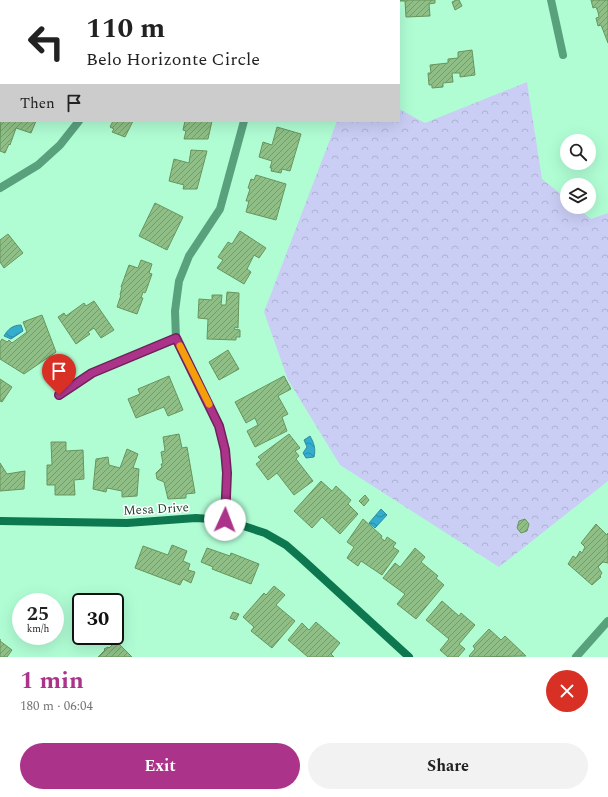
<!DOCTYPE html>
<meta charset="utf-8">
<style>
:root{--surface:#fff;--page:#f2f2f2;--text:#222;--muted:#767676;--accent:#ab348a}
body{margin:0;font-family:Spectral,serif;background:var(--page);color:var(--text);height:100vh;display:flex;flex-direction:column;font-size:15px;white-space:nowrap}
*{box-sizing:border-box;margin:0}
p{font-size:13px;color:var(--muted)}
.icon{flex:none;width:22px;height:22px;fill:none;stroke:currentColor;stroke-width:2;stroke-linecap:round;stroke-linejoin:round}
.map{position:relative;height:657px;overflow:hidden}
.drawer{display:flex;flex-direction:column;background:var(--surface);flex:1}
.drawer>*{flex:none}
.top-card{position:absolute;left:0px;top:0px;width:400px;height:122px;box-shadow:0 4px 16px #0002;background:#fff;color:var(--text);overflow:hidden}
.controls{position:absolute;left:560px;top:134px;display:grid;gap:8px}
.controls a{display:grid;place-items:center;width:36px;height:36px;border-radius:50%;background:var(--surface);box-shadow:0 4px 16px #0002;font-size:20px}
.speed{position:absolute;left:12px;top:593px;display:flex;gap:8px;font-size:20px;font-weight:700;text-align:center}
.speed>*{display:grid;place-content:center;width:52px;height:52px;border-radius:50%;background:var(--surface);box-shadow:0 4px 16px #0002;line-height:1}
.speed small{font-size:10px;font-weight:400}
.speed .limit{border:2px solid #111;border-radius:6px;background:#fff;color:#111}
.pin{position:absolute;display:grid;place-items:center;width:34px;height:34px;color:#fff;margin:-41px -17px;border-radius:50% 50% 50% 0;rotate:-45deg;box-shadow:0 0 4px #0007}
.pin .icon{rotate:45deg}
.me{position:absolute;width:44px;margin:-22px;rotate:2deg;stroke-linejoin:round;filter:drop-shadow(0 0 3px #0008)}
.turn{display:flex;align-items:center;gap:14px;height:84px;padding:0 20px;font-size:18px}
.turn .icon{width:52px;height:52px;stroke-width:2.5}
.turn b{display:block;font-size:28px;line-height:34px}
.then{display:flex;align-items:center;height:38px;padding:0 20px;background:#0003;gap:8px;font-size:15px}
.round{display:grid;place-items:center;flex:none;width:42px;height:42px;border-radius:21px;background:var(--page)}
.overview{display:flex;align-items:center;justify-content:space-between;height:68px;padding:0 20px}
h1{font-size:24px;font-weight:700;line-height:30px;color:var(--accent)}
.primary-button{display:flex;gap:8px;margin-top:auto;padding:8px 20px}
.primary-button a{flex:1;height:46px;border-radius:24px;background:var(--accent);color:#fff;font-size:16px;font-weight:700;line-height:46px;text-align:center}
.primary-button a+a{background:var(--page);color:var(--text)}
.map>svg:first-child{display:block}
</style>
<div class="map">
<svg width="608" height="657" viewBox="0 0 608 657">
<defs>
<pattern id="forest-crowns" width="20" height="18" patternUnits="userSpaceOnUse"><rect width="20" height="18" fill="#cacef5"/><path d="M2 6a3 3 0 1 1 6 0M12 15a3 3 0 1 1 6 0" fill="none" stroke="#adb2d2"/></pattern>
<pattern id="water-waves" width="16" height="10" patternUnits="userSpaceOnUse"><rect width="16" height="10" fill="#33accd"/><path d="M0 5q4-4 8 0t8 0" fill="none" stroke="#2b8da7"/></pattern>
<pattern id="building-hatch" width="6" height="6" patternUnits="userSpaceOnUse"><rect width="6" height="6" fill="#8fbf86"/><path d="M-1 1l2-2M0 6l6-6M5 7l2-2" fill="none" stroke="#749d6e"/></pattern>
</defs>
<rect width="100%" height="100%" fill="#b0fdd4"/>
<!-- forest -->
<path fill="url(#forest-crowns)" d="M 527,82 L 542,179 L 567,199 L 567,207 L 576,207 L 591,219 L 608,213 L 608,481 L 499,567 L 340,465 L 288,380 L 264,312 L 337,121 L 399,121 L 399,109 L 425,123 Z"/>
<!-- water -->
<path fill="url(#water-waves)" stroke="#2e8c9e" d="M 21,325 L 23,331 L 11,339 L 4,336 C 8,329 13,325 21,325 Z
M 310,436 C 314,443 316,449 314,457 L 306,458 L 303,453 L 307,447 L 304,440 Z
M 381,509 L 387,515 L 375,528 L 369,523 Z"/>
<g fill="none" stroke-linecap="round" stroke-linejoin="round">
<!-- stream -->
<path stroke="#2e8c9e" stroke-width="3.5" d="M 0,24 L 1,28"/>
</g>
<!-- building -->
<path fill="url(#building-hatch)" stroke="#67955e" d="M 150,0 L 175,0 L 150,1 Z
M 358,0 L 391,0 L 357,1 Z
M 395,0 L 435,0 L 435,3 L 429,4 L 430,16 L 406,17 L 405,1 L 399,1 Z
M 456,0 L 459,0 L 462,6 L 455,10 L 452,2 Z
M 591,0 L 608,0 L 608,43 L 601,25 L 598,26 L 596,18 L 599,17 L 598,12 L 596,7 L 593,8 Z
M 472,50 L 475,75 L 460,77 L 460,73 L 452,73 L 453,82 L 443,83 L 443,87 L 432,88 L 432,85 L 429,85 L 428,73 L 431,73 L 430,65 L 448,63 L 448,59 L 458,58 L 458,52 Z
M 1,107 L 1,121 L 36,121 L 31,133 L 16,128 L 10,145 L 9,144 L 5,153 L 0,151 Z
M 113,121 L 133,121 L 125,137 L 112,132 L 114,129 L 110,127 Z
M 185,121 L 212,121 L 208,139 L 184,139 L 186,131 L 183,130 Z
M 277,127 L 301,134 L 290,171 L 282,169 L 281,173 L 271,171 L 272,168 L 270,168 L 272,161 L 259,157 L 263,142 L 272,145 Z
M 191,150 L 207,151 L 197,189 L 183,189 L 184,185 L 169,181 L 174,159 L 189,163 Z
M 256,175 L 286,184 L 276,220 L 246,212 L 249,201 L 246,201 L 250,189 L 248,188 L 251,179 L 254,180 Z
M 155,203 L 183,217 L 167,250 L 139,236 Z
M 240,231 L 266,248 L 259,258 L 254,255 L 247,269 L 251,272 L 244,284 L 217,268 L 223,260 L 218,257 L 228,242 L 232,244 Z
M 8,234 L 23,253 L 4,268 L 0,262 L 0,240 Z
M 141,260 L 152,264 L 149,273 L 152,274 L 146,291 L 145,293 L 143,292 L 141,298 L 143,298 L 137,314 L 117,307 L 121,295 L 120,295 L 122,287 L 121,287 L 129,265 L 138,268 Z
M 227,292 L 239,293 L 238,328 L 235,327 L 234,329 L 240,330 L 240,337 L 236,337 L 236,340 L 207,339 L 208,319 L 198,318 L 199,299 L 212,300 L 212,295 L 222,295 L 221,305 L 226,305 Z
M 94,301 L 114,330 L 101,338 L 94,328 L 88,332 L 90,334 L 76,344 L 58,317 L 64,313 L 66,316 L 84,303 L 86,306 Z
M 42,315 L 56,352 L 24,374 L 0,359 L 0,342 L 2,339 L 7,342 L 9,340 L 12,343 L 27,332 L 23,322 Z
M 228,350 L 239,369 L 219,380 L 209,362 Z
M 169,376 L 183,410 L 168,416 L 164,407 L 136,418 L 128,399 L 140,394 L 138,389 Z
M 284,376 L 291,389 L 278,396 L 288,414 L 282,417 L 287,431 L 255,447 L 247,431 L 258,425 L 255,418 L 246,423 L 235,402 Z
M 0,379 L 12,387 L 2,402 L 0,401 Z
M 179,434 L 182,448 L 187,447 L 195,493 L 186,494 L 186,498 L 168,499 L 164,482 L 157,479 L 156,473 L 162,467 L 161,464 L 163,464 L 161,452 L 165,451 L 163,437 Z
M 289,434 L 300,448 L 295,451 L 299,456 L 296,459 L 313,481 L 294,495 L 277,473 L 268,480 L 256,464 L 261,460 L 258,457 Z
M 51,442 L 66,442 L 66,451 L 83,450 L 84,479 L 74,480 L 75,495 L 55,495 L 55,485 L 47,485 L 47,465 L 52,465 Z
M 127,449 L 138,454 L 133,468 L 139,469 L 137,496 L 122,497 L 122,491 L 107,488 L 106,492 L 93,489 L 96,459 L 108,457 L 109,465 L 120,468 Z
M 0,463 L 7,474 L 25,471 L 24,489 L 0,491 Z
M 321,481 L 332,491 L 336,486 L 351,500 L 348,504 L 358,514 L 340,534 L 322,517 L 312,528 L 294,511 Z
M 365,495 L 369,500 L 364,506 L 359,501 Z
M 363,519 L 382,536 L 381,538 L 385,541 L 387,537 L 396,543 L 393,547 L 399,551 L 382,575 L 361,561 L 358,566 L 347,558 L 354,547 L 347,542 Z
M 525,519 L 529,524 L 527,531 L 521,533 L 517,528 L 519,521 Z
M 596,524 L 607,535 L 608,533 L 608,563 L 603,562 L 598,567 L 602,573 L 600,576 L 601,577 L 592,585 L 568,564 L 573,556 L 576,558 L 580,551 L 582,553 L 585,547 L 581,543 Z
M 172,545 L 187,551 L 183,561 L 190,564 L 188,570 L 195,572 L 191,583 L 183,579 L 180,585 L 135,568 L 143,546 L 168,555 Z
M 207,548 L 230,556 L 231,553 L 259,564 L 251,584 L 212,569 L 213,567 L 201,562 Z
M 415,548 L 425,557 L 421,562 L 438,576 L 436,578 L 444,585 L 416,619 L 397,604 L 405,594 L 383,578 L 395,563 L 400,567 Z
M 274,586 L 285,595 L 276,605 L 295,621 L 272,648 L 251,631 L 254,627 L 243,617 L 264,593 L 266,595 Z
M 442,601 L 459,616 L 461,613 L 475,625 L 459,644 L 465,649 L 458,657 L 448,657 L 440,650 L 449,639 L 426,620 Z
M 233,612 L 239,614 L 236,620 L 230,618 Z
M 316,622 L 340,643 L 331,654 L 334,657 L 308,657 L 288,640 L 302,623 L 309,630 Z
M 489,629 L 501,640 L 505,636 L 526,656 L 470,657 L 469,656 L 475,649 L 473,646 Z
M 0,639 L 0,641 L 12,650 L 7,657 L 0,657 Z
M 116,641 L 132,657 L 98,657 L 105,650 L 104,649 L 108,647 L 109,648 Z"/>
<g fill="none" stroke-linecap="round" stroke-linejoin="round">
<!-- street -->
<path stroke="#59a07d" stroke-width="8" d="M 551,0 L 563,55
M 124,1 L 124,0
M 316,1 L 317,0
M 0,188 L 38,165 L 60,145 L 79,121
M 59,395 L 92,373 L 176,339
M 225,520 L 227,473 L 225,450 L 219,426 L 176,339 L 175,311 L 179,281 L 189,256 L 220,209 L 244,121
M 576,657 L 608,621"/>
<!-- secondary -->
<path stroke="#0d774f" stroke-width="8" d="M 0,521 L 127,523 L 196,518 L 225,520 L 265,533 L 286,545 L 302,559 L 409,657"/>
</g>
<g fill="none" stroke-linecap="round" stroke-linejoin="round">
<defs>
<path id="route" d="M 59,395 L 92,373 L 176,338 L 219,426 L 225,450 L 227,473 L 225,520"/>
</defs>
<!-- route casing -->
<use href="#route" stroke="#6f225a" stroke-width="10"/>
<!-- route -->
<use href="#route" stroke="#ab348a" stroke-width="7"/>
<!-- slow -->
<path stroke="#f59e0b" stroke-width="7" d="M 180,346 L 209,404"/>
</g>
<g text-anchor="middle" stroke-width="3" stroke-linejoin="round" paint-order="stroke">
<!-- street labels -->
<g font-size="13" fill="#214030" stroke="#fff">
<text transform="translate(156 508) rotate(-3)" y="5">Mesa Drive</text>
</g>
</g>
</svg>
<div class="controls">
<a><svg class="icon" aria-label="search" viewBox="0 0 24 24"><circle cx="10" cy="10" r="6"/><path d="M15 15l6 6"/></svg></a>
<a><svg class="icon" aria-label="layers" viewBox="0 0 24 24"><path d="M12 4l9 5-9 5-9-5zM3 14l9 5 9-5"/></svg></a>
</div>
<div class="speed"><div>25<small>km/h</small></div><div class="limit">30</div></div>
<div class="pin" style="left:59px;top:395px;background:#d93025"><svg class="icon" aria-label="arrive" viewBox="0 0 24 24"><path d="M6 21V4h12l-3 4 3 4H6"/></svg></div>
<svg class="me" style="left:225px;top:520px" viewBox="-20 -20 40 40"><circle r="19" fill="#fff"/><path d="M0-13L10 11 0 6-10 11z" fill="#ab348a"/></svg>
<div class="top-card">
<div class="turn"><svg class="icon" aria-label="left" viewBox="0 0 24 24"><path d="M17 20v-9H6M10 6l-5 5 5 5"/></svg><div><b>110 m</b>Belo Horizonte Circle</div></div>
<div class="then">Then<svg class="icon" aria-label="arrive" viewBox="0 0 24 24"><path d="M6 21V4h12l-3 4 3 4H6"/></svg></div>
</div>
</div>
<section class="drawer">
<div class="overview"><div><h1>1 min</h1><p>180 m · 06:04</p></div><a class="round" style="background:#d93025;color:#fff"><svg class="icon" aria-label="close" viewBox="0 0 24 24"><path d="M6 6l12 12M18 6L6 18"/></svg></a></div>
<div class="primary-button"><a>Exit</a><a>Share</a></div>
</section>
